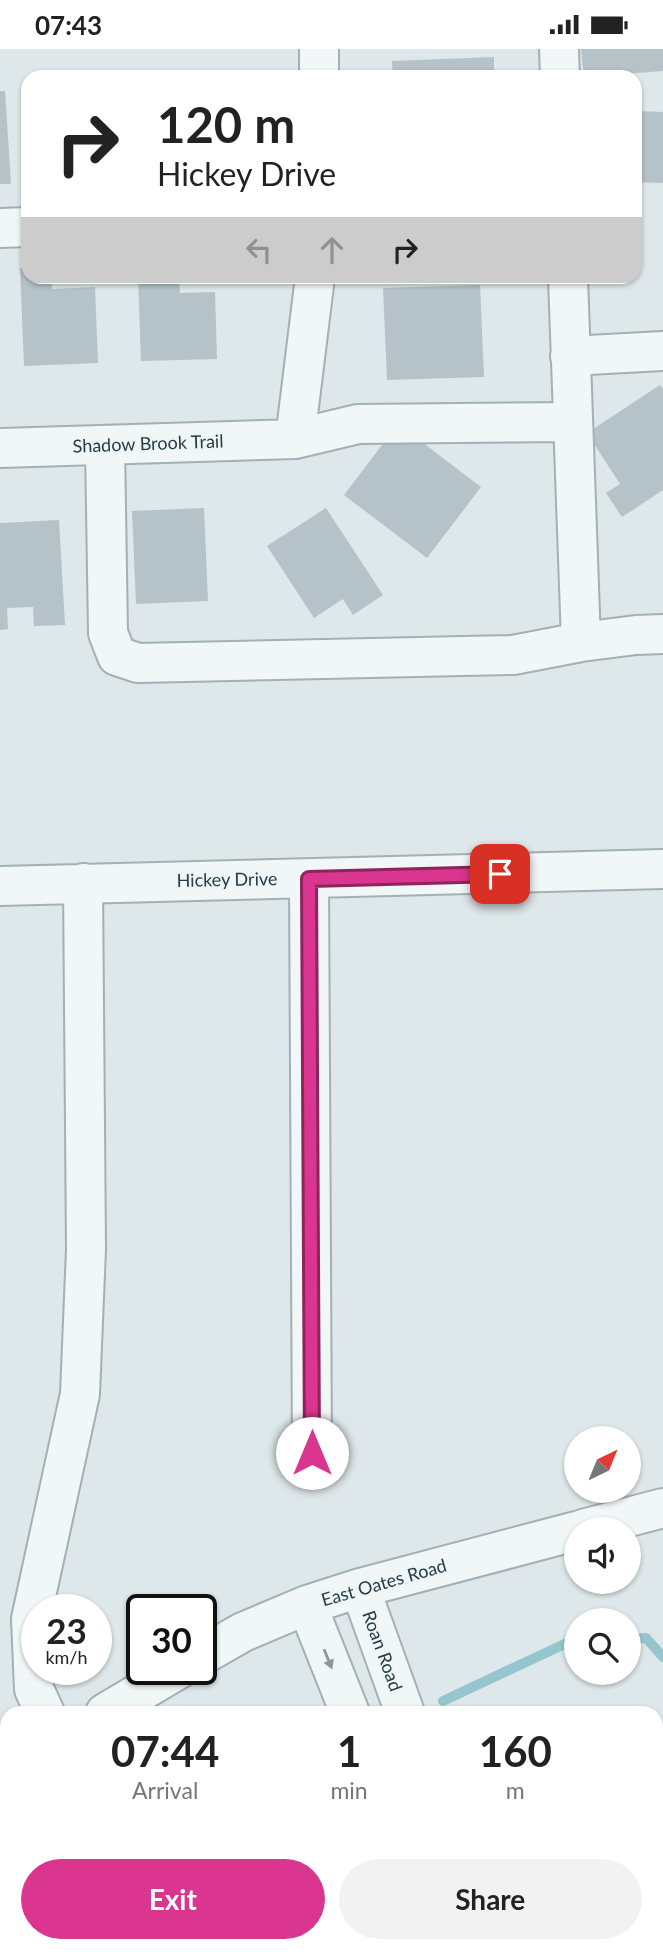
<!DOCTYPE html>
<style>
:root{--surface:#fff;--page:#f2f2f2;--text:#222;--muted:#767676;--accent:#db368f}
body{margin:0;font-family:Lato,sans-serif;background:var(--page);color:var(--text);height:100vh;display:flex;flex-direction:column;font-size:26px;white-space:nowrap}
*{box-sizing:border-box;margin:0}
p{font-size:23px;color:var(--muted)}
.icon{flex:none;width:38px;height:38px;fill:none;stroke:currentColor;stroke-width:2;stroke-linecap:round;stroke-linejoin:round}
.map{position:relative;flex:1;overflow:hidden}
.side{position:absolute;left:0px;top:1657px;width:663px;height:247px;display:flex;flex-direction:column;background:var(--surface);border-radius:21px 21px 0 0;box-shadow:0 2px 5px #0004}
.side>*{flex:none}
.hud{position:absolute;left:21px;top:21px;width:621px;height:214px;border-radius:21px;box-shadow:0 2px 5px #0004;background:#fff;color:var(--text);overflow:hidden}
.needle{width:46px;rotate:43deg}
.controls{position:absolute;left:564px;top:1377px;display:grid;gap:14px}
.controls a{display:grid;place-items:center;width:77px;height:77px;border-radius:50%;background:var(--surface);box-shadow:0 2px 5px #0004;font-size:35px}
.speed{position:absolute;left:21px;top:1545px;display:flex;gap:14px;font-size:35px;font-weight:700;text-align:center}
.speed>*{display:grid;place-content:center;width:91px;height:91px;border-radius:50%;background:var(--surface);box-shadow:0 2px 5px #0004;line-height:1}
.speed small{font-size:18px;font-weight:400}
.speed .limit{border:4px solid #111;border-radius:10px;background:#fff;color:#111}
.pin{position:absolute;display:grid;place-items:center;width:60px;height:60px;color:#fff;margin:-30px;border-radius:14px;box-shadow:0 4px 10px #0006}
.me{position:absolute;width:77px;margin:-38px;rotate:0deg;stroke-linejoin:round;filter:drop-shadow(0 0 5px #0008)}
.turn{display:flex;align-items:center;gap:24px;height:147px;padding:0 21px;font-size:32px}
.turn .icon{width:91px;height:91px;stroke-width:2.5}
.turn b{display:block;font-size:49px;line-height:60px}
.lanes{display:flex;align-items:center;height:66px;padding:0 21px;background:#0003;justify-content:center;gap:35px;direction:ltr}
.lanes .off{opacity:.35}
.eta{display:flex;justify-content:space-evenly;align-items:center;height:119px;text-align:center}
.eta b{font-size:42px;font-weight:700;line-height:49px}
.cta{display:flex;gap:14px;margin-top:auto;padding:14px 21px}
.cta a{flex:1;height:80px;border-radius:42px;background:var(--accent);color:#fff;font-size:28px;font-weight:700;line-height:80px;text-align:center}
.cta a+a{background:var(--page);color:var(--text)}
.status{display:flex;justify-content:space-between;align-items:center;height:49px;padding:0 35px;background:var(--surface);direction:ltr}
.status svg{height:19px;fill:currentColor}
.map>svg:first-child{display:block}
</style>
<div class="status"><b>07:43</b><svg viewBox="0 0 49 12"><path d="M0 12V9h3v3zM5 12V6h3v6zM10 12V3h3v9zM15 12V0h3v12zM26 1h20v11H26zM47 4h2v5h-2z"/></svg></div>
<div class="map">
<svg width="663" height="1903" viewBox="0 0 663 1903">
<rect width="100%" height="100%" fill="#dee7e9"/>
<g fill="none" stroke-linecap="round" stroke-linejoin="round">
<!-- stream -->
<path stroke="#95c6cd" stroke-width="10" d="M 628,1590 L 646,1589 L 663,1608
M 443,1652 L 571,1592 L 576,1592
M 195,1903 L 201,1897"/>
</g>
<!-- building -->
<path fill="#b5c2c7" d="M 581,0 L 663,0 L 663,22 L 584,28 Z
M 494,8 L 494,28 L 393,28 L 392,12 Z
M 0,42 L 5,42 L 11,135 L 0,135 Z
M 635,62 L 663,63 L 663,134 L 635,133 Z
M 28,218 L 28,228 L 52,228 L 52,240 L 95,238 L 98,314 L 24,317 L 20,219 Z
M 138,228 L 179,228 L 180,244 L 215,243 L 217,310 L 141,312 Z
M 480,236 L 484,328 L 387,331 L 383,239 Z
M 660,336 L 663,340 L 663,441 L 622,468 L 606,444 L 620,435 L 587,384 Z
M 398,375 L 481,438 L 427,509 L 344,446 Z
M 204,459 L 208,552 L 136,555 L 132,462 Z
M 326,459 L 383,546 L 353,566 L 343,550 L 314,569 L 267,497 Z
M 59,471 L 65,576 L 34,577 L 33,558 L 7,559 L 8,580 L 0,581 L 0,474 Z"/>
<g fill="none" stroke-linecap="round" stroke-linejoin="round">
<defs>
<path id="minor" d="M 319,0 L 319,28
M 559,0 L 560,28
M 0,179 L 28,178
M 568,228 L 581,593
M 570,307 L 663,302
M 295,390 L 315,228
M 105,396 L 108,584 L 117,607 L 138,614 L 513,606 L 581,593 L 636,586 L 663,585
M 0,399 L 295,390 L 358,375 L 573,373
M 309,830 L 312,1404
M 0,837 L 663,820
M 583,1480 L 663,1459
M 360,1539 L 405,1664
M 307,1556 L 350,1664
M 201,1607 L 243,1583 L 307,1556 L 360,1539 L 576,1482
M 45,1664 L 34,1640 L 31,1570 L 80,1345 L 86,1200 L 83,834
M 105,1664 L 179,1620
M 0,1734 L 7,1729
M 444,1897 L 447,1903
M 489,1897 L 491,1903"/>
</defs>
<!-- minor casing -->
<use href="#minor" stroke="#a3b0b4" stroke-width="42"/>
<!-- minor -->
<use href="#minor" stroke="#f1f6f7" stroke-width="38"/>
</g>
<!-- one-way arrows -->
<defs><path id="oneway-solid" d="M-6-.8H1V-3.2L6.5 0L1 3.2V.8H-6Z" transform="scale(1.75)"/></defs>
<use fill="#8c989c" href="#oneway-solid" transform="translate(328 1610) rotate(68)"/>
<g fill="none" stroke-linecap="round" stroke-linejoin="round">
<defs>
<path id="route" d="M 312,1404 L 309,830 L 500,825"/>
</defs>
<!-- route casing -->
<use href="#route" stroke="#8e235d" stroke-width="18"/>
<!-- route -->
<use href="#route" stroke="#db368f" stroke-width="12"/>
</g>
<g text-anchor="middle" stroke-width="5" stroke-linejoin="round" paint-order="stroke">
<!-- street labels -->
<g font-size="18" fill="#263b42" stroke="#eef5f7">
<text transform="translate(148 395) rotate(-2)" y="6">Shadow Brook Trail</text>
<text transform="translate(227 831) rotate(-1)" y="6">Hickey Drive</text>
<text transform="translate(384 1534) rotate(-16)" y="6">East Oates Road</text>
<text transform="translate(382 1602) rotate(70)" y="6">Roan Road</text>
</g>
</g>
</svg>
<div class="controls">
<a><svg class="needle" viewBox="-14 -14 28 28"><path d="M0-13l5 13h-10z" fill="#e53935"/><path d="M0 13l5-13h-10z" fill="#767676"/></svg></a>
<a><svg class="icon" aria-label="sound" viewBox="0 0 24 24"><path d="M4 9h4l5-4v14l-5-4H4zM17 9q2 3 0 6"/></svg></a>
<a><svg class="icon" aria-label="search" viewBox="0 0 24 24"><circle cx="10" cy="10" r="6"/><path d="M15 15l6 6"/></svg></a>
</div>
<div class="speed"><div>23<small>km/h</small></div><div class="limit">30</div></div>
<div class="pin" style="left:500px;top:825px;background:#d93025"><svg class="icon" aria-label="arrive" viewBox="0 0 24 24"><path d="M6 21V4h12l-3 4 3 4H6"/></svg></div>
<svg class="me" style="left:312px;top:1404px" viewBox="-20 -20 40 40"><circle r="19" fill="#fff"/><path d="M0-13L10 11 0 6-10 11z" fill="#db368f"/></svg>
<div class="hud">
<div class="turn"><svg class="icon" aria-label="right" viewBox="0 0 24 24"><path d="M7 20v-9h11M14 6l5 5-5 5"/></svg><div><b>120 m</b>Hickey Drive</div></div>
<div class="lanes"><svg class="icon off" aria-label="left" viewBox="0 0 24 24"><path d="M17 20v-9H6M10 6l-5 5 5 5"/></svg><svg class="icon off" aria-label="ahead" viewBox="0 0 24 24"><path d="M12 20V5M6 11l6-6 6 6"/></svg><svg class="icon" aria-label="right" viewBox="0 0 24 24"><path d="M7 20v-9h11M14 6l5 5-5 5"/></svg></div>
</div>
<section class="side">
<div class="eta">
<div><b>07:44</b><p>Arrival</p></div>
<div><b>1</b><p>min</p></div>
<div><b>160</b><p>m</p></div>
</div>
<div class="cta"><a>Exit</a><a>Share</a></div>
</section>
</div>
